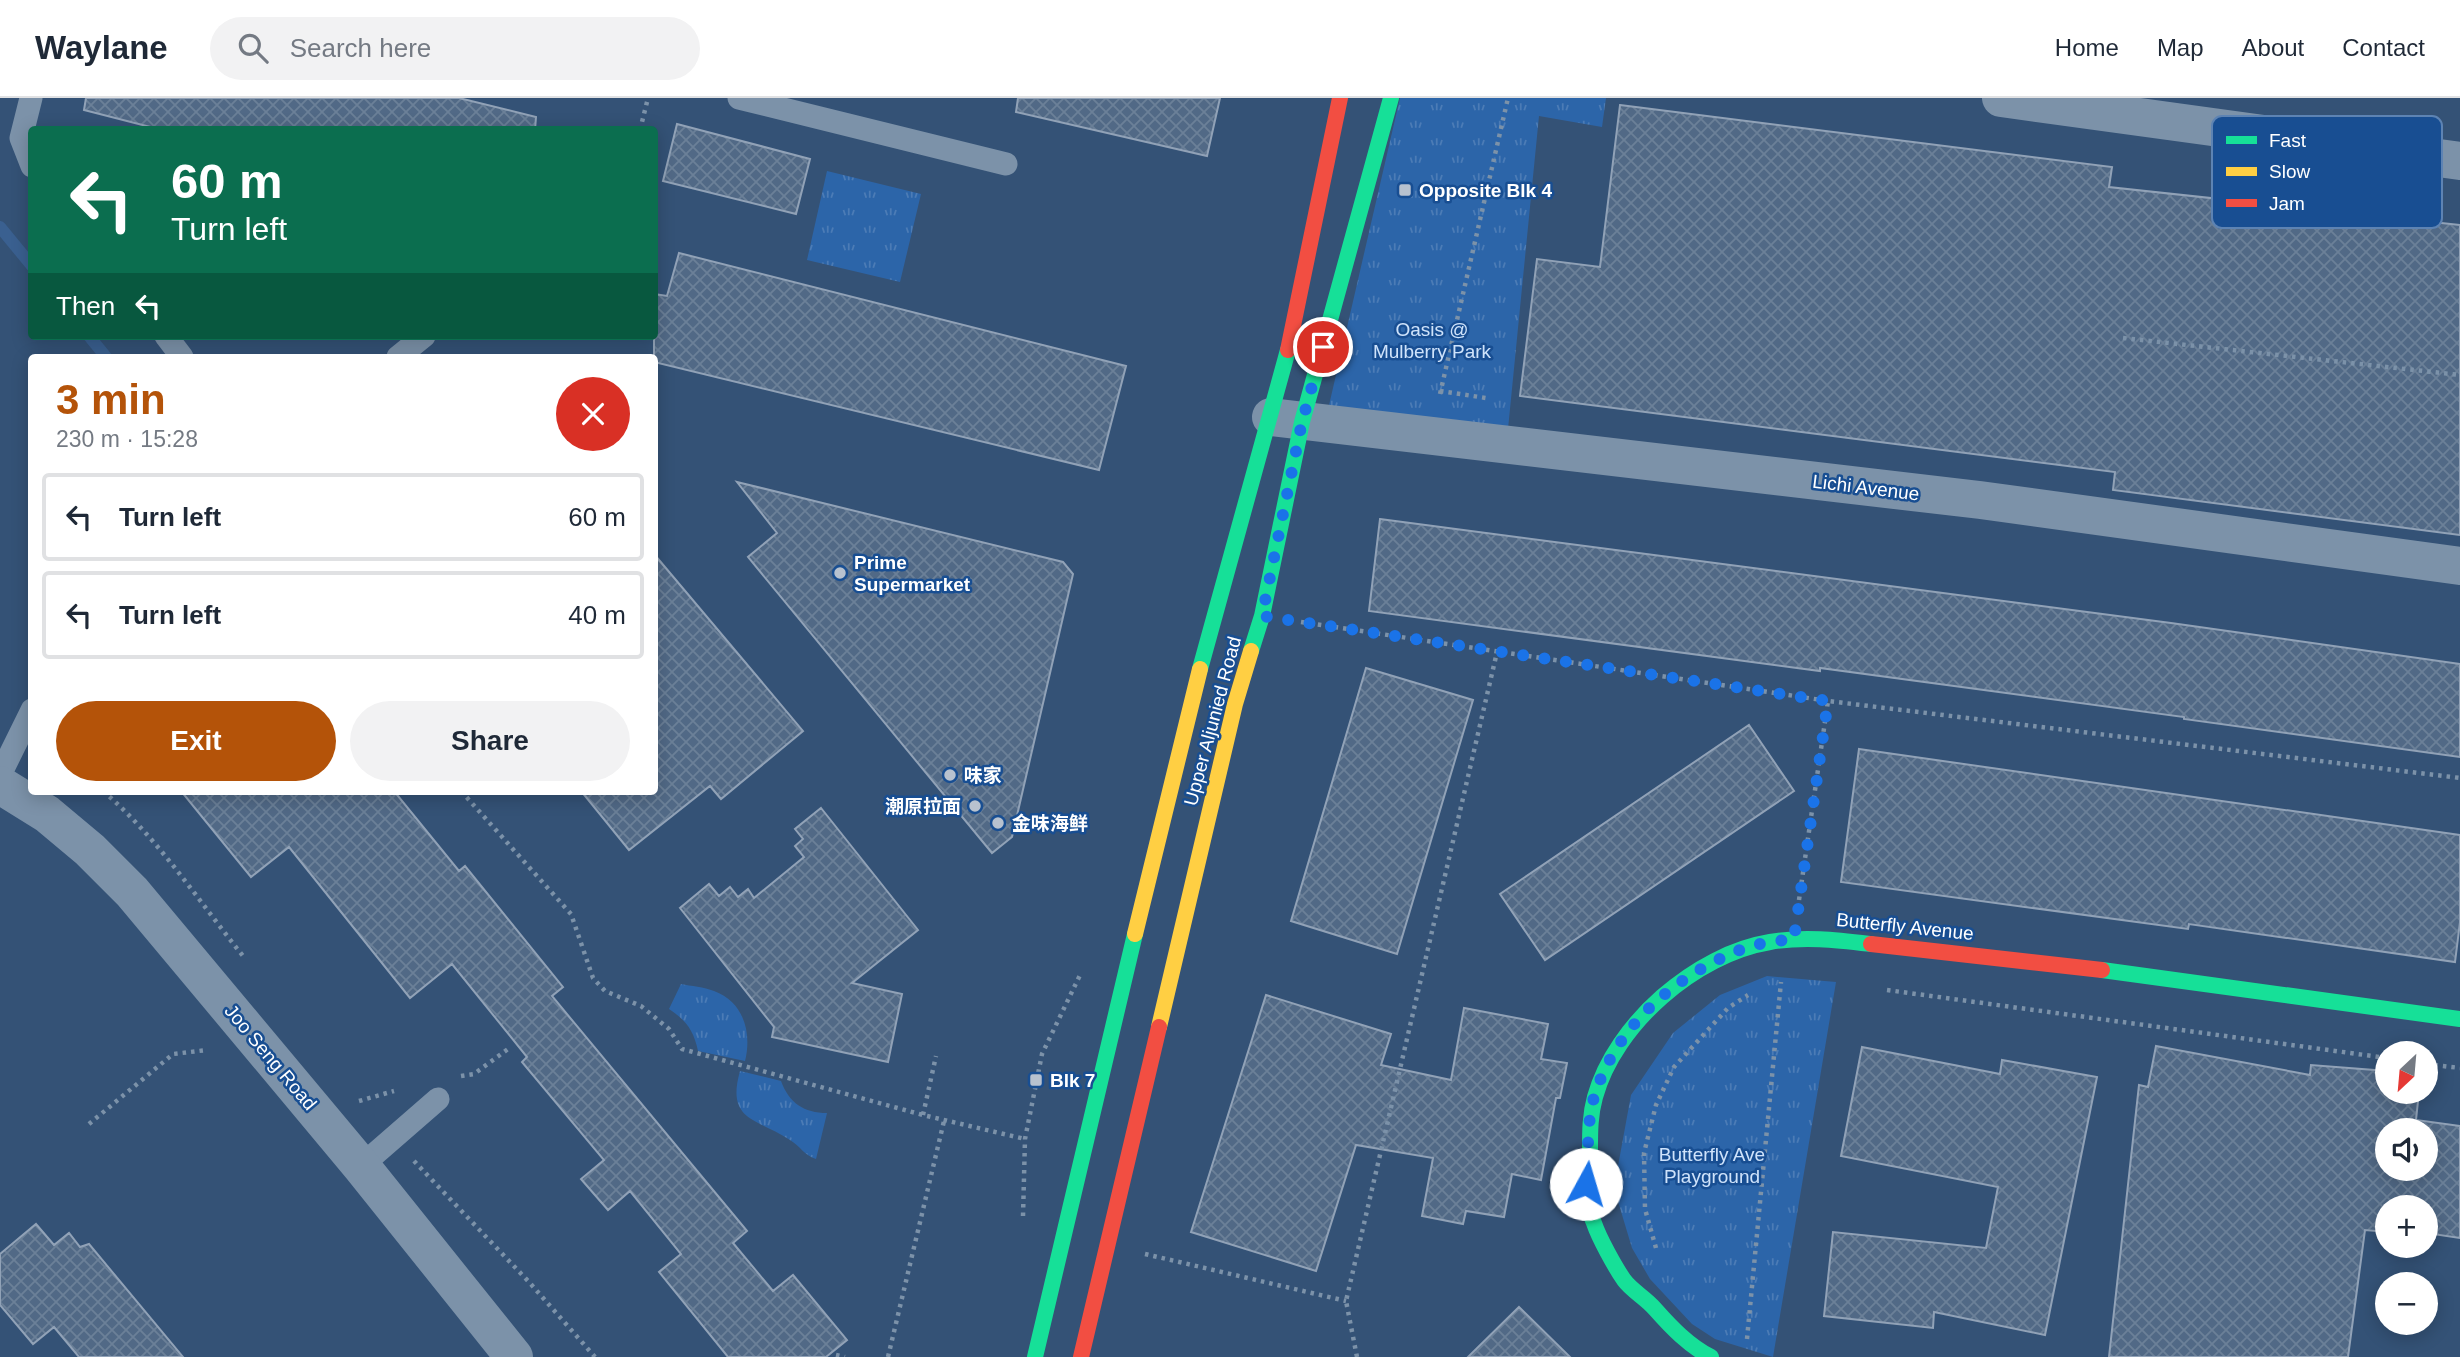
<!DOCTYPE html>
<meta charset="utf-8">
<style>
:root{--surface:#fff;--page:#f2f2f3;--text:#1f2937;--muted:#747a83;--line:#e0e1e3;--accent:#b45309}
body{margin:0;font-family:Arial,"Noto Sans SC",sans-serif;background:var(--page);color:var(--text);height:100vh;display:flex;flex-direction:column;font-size:26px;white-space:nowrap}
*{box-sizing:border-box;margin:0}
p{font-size:23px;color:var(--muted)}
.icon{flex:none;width:38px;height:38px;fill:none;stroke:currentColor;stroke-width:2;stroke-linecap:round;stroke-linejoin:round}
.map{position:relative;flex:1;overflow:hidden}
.details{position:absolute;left:28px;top:256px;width:630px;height:441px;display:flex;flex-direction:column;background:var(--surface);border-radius:7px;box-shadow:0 4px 18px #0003}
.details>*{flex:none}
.top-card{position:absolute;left:28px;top:28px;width:630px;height:214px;border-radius:7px;box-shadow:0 4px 18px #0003;background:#0b6e4f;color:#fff;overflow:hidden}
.needle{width:46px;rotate:206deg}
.buttons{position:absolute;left:2375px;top:943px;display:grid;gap:14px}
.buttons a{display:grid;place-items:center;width:63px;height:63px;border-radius:50%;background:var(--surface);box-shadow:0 4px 18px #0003;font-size:35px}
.pin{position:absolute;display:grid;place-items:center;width:60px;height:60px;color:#fff;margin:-30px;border:4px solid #fff;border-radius:50%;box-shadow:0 2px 7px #0007}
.me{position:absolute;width:77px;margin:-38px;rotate:6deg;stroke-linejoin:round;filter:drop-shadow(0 0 5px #0008)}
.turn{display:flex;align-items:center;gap:24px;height:147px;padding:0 28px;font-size:32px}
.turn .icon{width:91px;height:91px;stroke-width:2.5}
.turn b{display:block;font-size:49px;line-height:60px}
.then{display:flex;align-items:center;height:66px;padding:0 28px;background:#0003;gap:14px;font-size:26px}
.round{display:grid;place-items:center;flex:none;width:74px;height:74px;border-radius:37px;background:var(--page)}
.summary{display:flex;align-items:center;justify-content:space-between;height:119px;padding:0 28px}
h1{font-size:42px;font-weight:600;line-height:52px;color:var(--accent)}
.primary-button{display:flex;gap:14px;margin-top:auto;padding:14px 28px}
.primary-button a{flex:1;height:80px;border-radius:42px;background:var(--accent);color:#fff;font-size:28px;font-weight:600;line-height:80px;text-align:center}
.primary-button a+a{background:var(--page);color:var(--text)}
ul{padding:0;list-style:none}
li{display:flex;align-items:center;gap:21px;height:88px;margin:0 14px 10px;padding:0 14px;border:4px solid var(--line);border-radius:7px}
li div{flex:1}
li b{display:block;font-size:26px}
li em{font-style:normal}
header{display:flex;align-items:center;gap:42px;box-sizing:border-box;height:98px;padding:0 35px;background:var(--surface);border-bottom:2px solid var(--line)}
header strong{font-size:33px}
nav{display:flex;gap:38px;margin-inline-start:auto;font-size:24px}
.search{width:490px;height:63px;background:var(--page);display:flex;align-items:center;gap:18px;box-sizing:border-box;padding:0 24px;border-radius:38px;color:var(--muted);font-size:26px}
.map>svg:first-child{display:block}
</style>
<header>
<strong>Waylane</strong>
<div class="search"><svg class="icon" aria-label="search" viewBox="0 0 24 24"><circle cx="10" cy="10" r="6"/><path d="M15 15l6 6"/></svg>Search here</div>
<nav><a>Home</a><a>Map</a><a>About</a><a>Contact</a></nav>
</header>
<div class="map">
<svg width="2460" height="1259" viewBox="0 0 2460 1259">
<defs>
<pattern id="park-tufts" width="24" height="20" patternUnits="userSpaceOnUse" patternTransform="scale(1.75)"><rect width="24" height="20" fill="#2c65a9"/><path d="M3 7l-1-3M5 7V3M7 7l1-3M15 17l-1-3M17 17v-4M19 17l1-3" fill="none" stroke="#4c7cb6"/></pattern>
<pattern id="building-cross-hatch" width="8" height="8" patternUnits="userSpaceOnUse" patternTransform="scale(1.75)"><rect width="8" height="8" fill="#516986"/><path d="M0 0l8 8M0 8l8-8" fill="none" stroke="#6b8098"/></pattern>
</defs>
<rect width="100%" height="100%" fill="#345276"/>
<!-- park -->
<path fill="url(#park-tufts)" d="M 1400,0 L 1606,0 L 1602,29 L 1539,18 L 1507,341 L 1327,316 Z
M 827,73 L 921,96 L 900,184 L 807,162 Z
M 1767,878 L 1836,884 L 1773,1259 L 1715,1241 L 1692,1226 L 1650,1181 L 1632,1150 L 1614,1090 L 1631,997 L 1673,935 L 1720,897 Z
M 681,886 C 691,888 704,889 714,893 C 744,904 752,935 745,963 L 698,953 C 694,933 686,922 669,911 Z
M 740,973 L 781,983 C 789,1005 804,1015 827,1015 L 816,1061 C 805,1058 800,1048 790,1042 C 756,1020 726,1023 740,973 Z"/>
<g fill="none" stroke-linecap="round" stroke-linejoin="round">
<!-- stream -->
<path stroke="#3a6090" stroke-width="12" d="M 0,129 L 32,168
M 89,238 L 106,259"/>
</g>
<!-- building -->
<path fill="url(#building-cross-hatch)" stroke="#91a2b7" stroke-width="2" fill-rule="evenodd" d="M 86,0 L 459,0 L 536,19 L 535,32 L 162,32 L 84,12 Z
M 1018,0 L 1220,0 L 1207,58 L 1016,14 Z
M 1620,7 L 2112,69 L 2109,89 L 2460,127 L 2460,437 L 2113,392 L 2115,374 L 1520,298 L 1537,161 L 1600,169 Z
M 677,26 L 810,61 L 796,116 L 663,83 Z
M 679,155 L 1126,268 L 1099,372 L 654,264 L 654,196 L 667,198 Z
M 737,384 L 1063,464 L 1073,476 L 1012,739 L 992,755 L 748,459 L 777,435 Z
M 1380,421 L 2171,525 L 2460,566 L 2460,659 L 2184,621 L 2184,619 L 1820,570 L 1820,573 L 1369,513 Z
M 654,456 L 803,633 L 721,701 L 710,688 L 629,752 L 581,693 L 654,693 Z
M 1366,570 L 1473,602 L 1397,856 L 1291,823 Z
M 1749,627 L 1794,693 L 1545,862 L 1500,796 Z
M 1859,651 L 2460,737 L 2460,824 L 2455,864 L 2189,826 L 2188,831 L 1841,784 Z
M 181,693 L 394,693 L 459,773 L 465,768 L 563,889 L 552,898 L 747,1133 L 733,1145 L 773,1193 L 793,1177 L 847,1242 L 826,1259 L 728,1259 L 659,1174 L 681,1156 L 630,1093 L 608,1112 L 581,1081 L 604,1062 L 522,964 L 527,959 L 452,866 L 410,900 L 289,749 L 251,779 Z
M 821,710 L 918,832 L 852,885 L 902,896 L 888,964 L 772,939 L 774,929 L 680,810 L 709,786 L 719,798 L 730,789 L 738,799 L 748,791 L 754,800 L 804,759 L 795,748 L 803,741 L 795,731 Z
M 1266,897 L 1391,936 L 1381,967 L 1451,982 L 1464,910 L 1548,926 L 1541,961 L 1567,965 L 1560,1000 L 1556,1000 L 1541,1082 L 1512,1076 L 1504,1119 L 1466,1113 L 1463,1126 L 1422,1118 L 1433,1060 L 1356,1047 L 1316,1173 L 1191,1134 Z
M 2156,948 L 2310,977 L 2311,967 L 2387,973 L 2387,994 L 2419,994 L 2416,1022 L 2460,1028 L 2460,1140 L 2426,1135 L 2426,1110 L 2387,1110 L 2387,1134 L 2365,1132 L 2348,1259 L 2109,1259 L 2139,987 L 2148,989 ZM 2387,1032 L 2426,1032 L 2426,1071 L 2387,1071 Z
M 1862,949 L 2000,976 L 2002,962 L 2097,979 L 2045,1237 L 1934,1214 L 1933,1230 L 1824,1218 L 1833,1134 L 1986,1150 L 1998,1089 L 1841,1058 Z
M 36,1126 L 54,1147 L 69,1135 L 80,1149 L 89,1146 L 183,1259 L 79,1259 L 54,1229 L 33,1246 L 0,1207 L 0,1156 Z
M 1519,1209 L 1570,1259 L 1468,1259 Z"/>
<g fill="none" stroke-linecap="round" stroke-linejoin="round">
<!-- path -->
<path stroke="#7c92a9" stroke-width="4.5" stroke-dasharray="3.5 5" stroke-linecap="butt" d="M 640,32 L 648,0
M 2123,240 L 2460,277
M 1440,293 L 1486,300
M 1440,296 L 1508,0
M 1301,524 L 1828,603 L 2460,680
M 103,693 C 157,739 198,802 243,858
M 461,693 L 571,816 L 593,880 L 605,893 L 641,908 L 669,931 L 682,951 L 923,1017 L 1025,1041
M 1799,802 L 1828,603
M 1887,892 L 2387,960
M 2426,966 L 2460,970
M 461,978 L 474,976 L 508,951
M 359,1003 L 394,993
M 923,1017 L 936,958
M 89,1026 L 173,956 L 207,952
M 414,1063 L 529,1184 L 595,1259
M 1023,1118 L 1025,1041 L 1042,956 L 1081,875
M 1656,1150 L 1645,1111 L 1644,1055 L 1656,1007 L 1674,969 L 1728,910 L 1748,897
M 1145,1156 L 1346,1203
M 1747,1241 L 1781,884
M 836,1257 L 845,1259
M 888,1259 L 944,1023
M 1357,1259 L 1346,1203 L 1497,554"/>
<!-- lane -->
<path stroke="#7c92a9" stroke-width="23" d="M 31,0 L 21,40 L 32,68
M 739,0 L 1006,66
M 166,238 L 182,259
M 398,259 L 424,238
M 0,677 L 32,612
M 361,1068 L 438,1001"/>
<!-- street -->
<path stroke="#7c92a9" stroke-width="38" d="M 2001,0 L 2460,63
M 1271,319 L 1980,402 L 2460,468
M 0,687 L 47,716 L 90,752 L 132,794 L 361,1068 L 514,1259"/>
<!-- fast -->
<path stroke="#16e098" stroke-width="16" d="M 1251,553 L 1262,518 L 1302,324 L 1391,0
M 1200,571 L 1288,252
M 2102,872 L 2460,921
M 1035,1259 L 1135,836
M 1711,1259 C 1689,1248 1671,1229 1655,1211 C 1646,1200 1632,1193 1624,1182 C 1615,1169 1599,1140 1594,1125 C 1589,1114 1586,1095 1586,1083 C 1587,1073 1590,1062 1590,1052 C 1590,1033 1590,1017 1595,999 C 1615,926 1696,856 1770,844 C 1804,838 1837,842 1871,846"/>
<!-- slow -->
<path stroke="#ffcf43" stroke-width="16" d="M 1135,836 L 1200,571
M 1159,929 L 1235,606 L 1251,553"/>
<!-- jam -->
<path stroke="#f24e42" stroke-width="16" d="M 1288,252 L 1340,0
M 1871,846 L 2102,872
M 1081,1259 L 1159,929"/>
</g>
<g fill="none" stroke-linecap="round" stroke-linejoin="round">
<!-- route -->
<path stroke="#1a73e8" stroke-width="12" stroke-dasharray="0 21.6" d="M 1323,249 L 1302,324 L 1262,518 L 1828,603 L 1794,841 C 1777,843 1758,845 1742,851 C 1675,878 1618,926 1595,996 C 1586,1024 1589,1057 1586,1086"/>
</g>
<!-- markers -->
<g fill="#b8c2cf" stroke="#184e92" stroke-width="2.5">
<rect x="1398" y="85" width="14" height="14" rx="3.5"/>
<circle cx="840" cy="475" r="7"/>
<circle cx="950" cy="677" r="7"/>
<circle cx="975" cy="708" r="7"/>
<circle cx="998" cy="725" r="7"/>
<rect x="1029" y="975" width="14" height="14" rx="3.5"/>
</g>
<g text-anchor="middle" stroke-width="5" stroke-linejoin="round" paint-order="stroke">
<!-- poi labels -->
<g font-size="19" font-weight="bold" fill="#fff" stroke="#184e92" text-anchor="start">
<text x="1419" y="99">Opposite Blk 4</text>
<text x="854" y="471">Prime<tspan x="854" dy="22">Supermarket</tspan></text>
<text x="964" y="684">味家</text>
<text x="961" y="715" text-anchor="end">潮原拉面</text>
<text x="1012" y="732">金味海鲜</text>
<text x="1050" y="989">Blk 7</text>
</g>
<!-- park labels -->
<g font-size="19" fill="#cfe3fb" stroke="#184e92">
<text x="1432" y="238">Oasis @<tspan x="1432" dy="22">Mulberry Park</tspan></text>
<text x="1712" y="1063">Butterfly Ave<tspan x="1712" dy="22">Playground</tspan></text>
</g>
<!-- street labels -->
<g font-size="19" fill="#fff" stroke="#184e92">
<text transform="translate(1866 389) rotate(7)" y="7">Lichi Avenue</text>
<text transform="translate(1212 623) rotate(-75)" y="7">Upper Aljunied Road</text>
<text transform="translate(1905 828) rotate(6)" y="7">Butterfly Avenue</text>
<text transform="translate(271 959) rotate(50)" y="7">Joo Seng Road</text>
</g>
</g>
<!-- legend -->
<rect x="2212" y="18" width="230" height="112" rx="10" fill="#184e92" stroke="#5d83b3" stroke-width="2"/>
<rect x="2226" y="38" width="31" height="8" fill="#16e098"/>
<rect x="2226" y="69" width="31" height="9" fill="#ffcf43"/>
<rect x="2226" y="101" width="31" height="8" fill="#f24e42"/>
<g font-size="19" fill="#fff">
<text x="2269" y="49">Fast</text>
<text x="2269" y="80">Slow</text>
<text x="2269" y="112">Jam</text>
</g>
</svg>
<div class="buttons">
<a><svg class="needle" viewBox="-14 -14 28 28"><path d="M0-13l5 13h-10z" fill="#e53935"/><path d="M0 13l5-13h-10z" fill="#747a83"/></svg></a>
<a><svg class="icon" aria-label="sound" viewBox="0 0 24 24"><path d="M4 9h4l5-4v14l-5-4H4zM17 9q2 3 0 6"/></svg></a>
<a>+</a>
<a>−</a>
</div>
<div class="pin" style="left:1323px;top:249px;background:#d93025"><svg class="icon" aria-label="arrive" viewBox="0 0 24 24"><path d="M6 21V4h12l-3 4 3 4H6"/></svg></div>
<svg class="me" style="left:1586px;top:1086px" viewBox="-20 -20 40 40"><circle r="19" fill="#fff"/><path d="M0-13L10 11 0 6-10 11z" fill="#1a73e8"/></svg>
<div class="top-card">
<div class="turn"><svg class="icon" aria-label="left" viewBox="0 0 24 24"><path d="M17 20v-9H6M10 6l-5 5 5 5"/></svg><div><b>60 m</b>Turn left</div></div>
<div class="then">Then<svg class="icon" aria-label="left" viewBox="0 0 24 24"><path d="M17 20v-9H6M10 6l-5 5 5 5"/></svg></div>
</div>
<section class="details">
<div class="summary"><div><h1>3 min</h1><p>230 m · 15:28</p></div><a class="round" style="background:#d93025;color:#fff"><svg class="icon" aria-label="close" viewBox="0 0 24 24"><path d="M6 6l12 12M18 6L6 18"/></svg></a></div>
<ul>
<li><svg class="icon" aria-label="left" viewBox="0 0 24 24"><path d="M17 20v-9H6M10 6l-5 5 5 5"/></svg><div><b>Turn left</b></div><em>60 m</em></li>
<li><svg class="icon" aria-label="left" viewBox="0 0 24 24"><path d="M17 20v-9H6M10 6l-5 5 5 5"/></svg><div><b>Turn left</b></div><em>40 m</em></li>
</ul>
<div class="primary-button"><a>Exit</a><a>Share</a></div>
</section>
</div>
